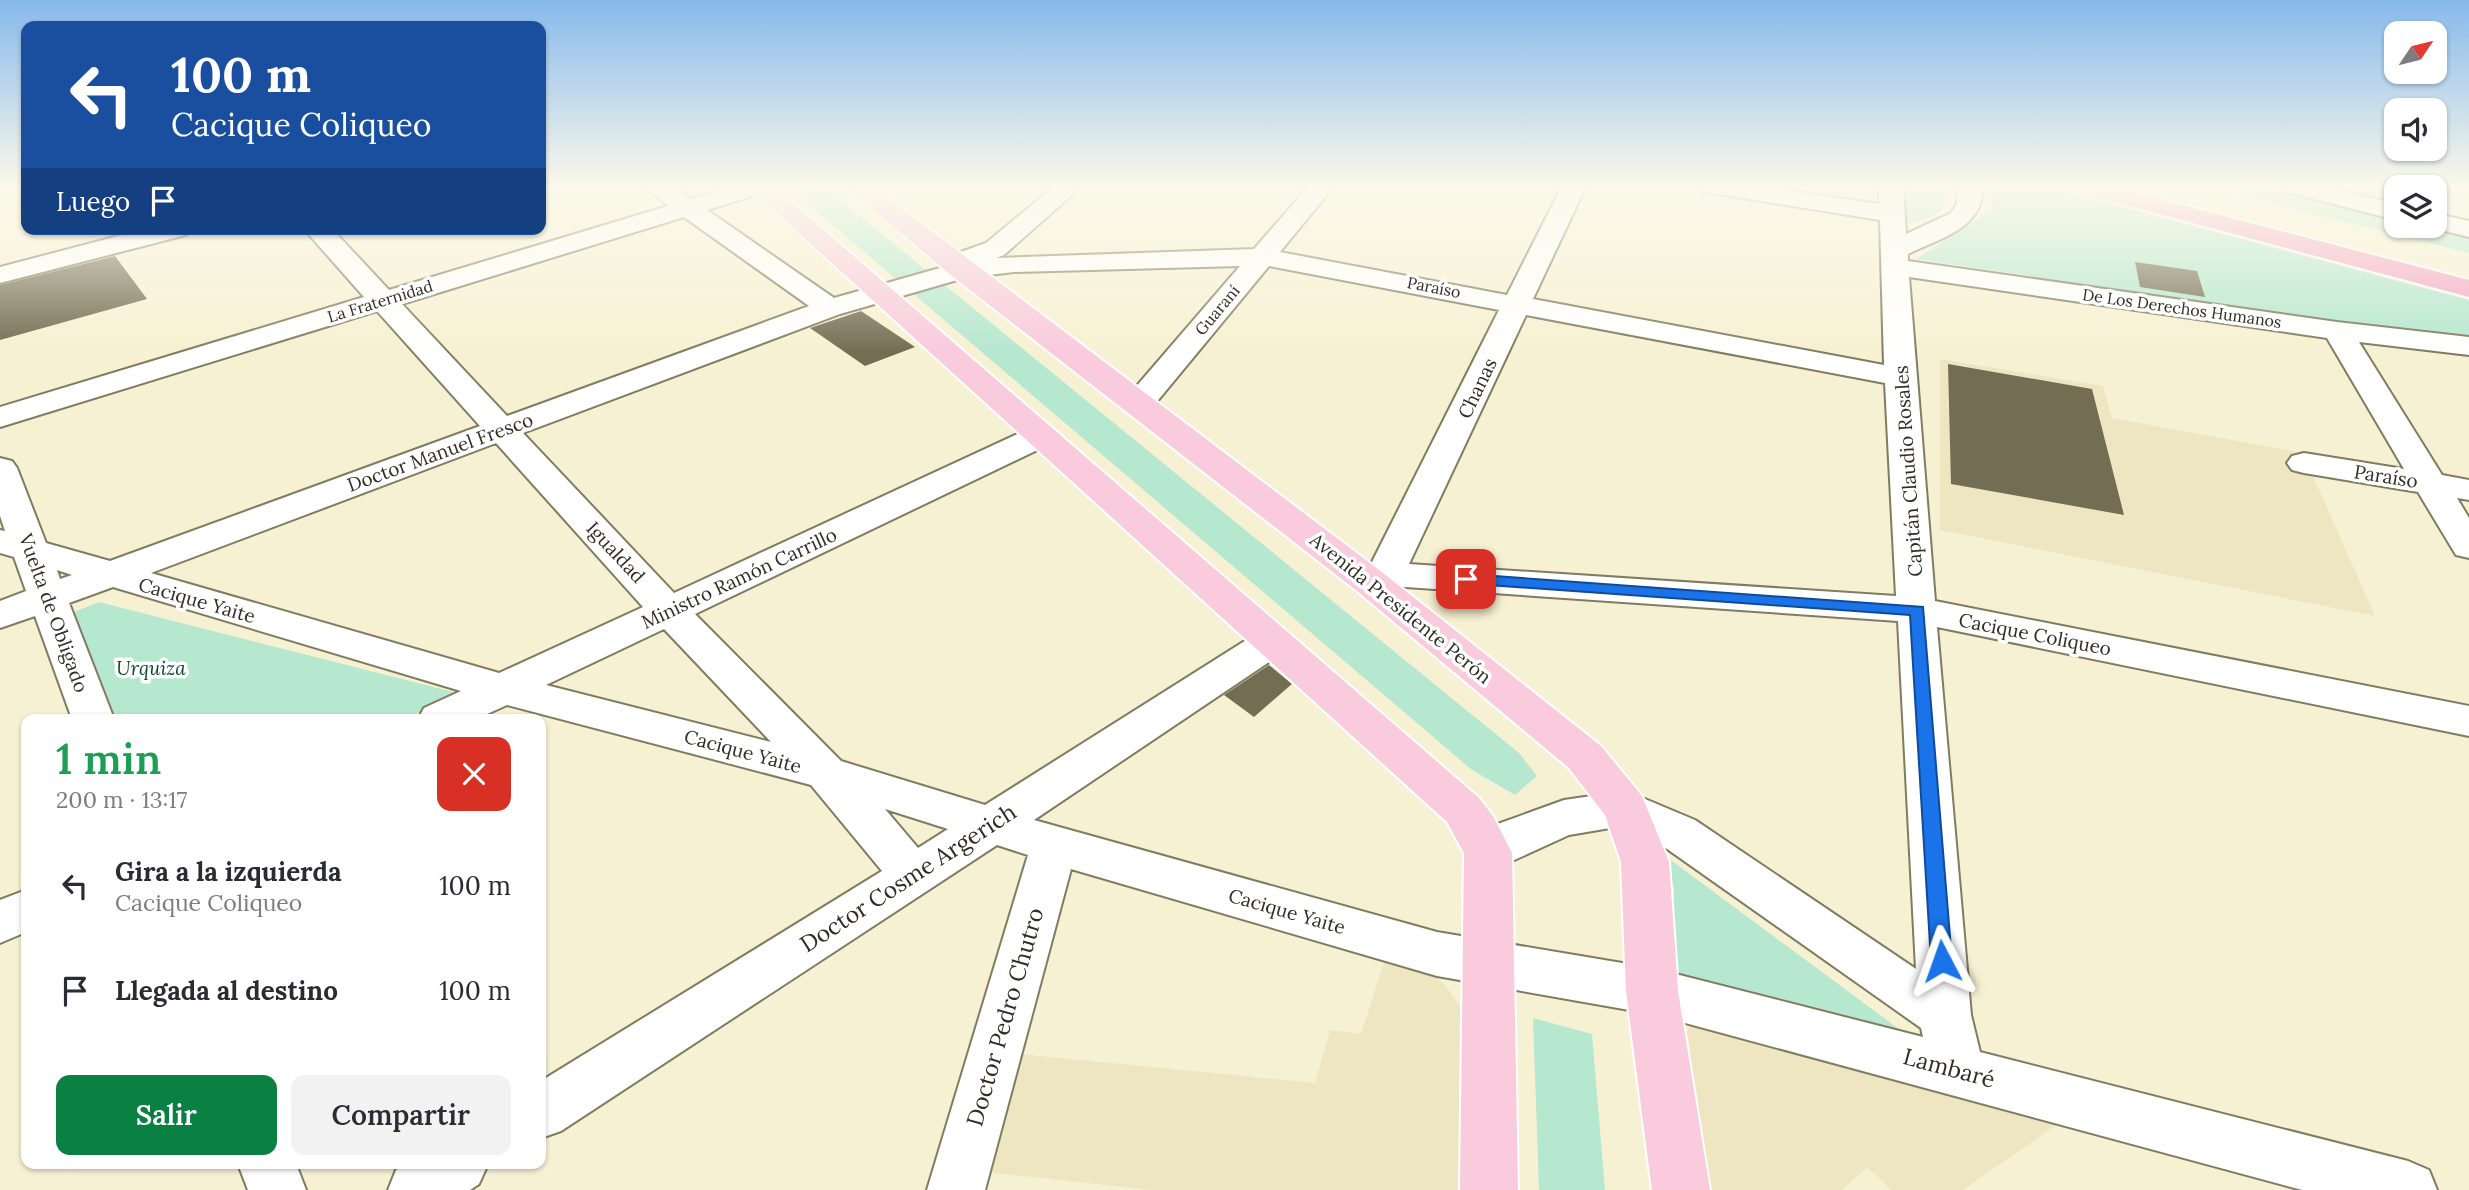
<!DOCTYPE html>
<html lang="es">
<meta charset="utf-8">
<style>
:root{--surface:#fff;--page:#f2f2f3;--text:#2b2b33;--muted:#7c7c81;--accent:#0b8043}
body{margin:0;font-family:Lora,serif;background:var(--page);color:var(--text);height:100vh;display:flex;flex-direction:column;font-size:26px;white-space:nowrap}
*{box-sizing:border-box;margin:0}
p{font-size:23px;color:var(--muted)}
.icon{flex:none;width:38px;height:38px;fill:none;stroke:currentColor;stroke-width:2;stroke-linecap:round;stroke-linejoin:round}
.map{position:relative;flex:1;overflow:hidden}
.sheet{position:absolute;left:21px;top:714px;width:525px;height:455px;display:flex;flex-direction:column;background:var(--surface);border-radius:14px;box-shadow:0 2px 5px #0004}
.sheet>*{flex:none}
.hud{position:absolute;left:21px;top:21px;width:525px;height:214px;border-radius:14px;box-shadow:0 2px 5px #0004;background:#1a4fa0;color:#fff;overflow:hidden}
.needle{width:46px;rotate:55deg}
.controls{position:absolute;left:2384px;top:21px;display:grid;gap:14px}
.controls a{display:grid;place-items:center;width:63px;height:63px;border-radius:14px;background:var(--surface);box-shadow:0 2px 5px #0004;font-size:35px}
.pin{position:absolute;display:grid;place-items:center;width:60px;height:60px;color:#fff;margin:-30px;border-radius:14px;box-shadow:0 4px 10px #0006}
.me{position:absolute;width:77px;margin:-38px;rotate:356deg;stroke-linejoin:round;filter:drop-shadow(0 0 5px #0008)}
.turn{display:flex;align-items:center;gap:24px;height:147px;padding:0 35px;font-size:32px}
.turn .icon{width:91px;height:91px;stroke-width:2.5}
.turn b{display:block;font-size:49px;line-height:60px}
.then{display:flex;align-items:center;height:66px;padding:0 35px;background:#0003;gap:14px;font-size:26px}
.round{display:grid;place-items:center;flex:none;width:74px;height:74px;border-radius:14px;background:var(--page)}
.summary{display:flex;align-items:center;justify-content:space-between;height:119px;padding:0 35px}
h1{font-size:42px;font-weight:600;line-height:52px;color:#1e9e55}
.action{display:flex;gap:14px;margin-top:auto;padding:14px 35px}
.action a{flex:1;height:80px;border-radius:14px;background:var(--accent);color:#fff;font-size:28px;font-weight:600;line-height:80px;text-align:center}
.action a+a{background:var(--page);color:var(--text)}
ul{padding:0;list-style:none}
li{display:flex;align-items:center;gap:21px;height:105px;padding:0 35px}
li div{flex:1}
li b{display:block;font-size:26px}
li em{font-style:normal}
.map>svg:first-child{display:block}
</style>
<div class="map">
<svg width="2469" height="1190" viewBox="0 0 2469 1190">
<rect width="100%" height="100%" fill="#f7f1d3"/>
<!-- built -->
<path fill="#ede6c1" d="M 1940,359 L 2103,386 L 2112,418 L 2297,452 L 2313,476 L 2375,616 L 1940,530 Z
M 1385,959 L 1432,975 L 1446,986 L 1463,1011 L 1458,1190 L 1151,1190 L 985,1172 L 1019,1054 L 1315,1083 L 1330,1030 L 1361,1034 Z
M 1692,1020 L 2062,1121 L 1963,1190 L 1891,1190 L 1867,1167 L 1842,1190 L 1711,1190 L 1687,1032 Z"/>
<!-- green -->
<path fill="#b6e8cf" d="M 787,186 L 823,186 L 1519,753 L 1537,776 L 1515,795 L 1472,770 Z
M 1905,186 L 1950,186 C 1947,215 1934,216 1908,224 Z
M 1985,186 L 2044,186 L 2469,300 L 2469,337 L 2356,324 L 1916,259 L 1994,209 Z
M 2203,186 L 2279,186 L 2396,216 L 2396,226 L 2434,226 L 2469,233 L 2469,253 Z
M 2321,186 L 2386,189 L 2396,204 Z
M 99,602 L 461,694 L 404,719 L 116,719 L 74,612 Z
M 1668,858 L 1903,1032 L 1666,972 L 1674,891 Z
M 1533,1018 L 1592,1034 L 1605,1190 L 1539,1190 Z"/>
<!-- building -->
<path fill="#736e53" d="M 115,256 L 147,299 L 0,340 L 0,285 Z
M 2135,262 L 2197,271 L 2205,297 L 2140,287 Z
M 861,311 L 915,347 L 865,366 L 810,328 Z
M 1948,364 L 2092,389 L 2124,515 L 1951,484 Z
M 1269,665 L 1292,684 L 1254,717 L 1224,695 Z"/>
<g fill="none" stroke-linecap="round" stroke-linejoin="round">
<defs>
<path id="minor" d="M 644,186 L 672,186 L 691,199 L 735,186 L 772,186 L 769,191 L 707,210 L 834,298 L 954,264 L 951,260 L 955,254 L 986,243 L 1055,186 L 1082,186 L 1004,255 L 996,258 L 1254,249 L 1309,186 L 1334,186 L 1280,252 L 1507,295 L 1562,186 L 1586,186 L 1533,299 L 1884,365 L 1880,220 L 1711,193 L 1702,191 L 1699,186 L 1757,186 L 1879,204 L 1879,186 L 1903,186 L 1906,234 L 1951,213 L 1957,204 L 1958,186 L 1982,186 C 1985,228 1940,238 1908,254 L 1908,261 L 2337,322 L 2469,337 L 2469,355 L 2359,342 L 2442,475 L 2469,480 L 2469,500 L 2457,498 L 2469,518 L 2469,558 L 2456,555 L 2418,492 L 2304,473 L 2292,470 L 2287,463 L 2292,456 L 2304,453 L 2404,469 L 2327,338 L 1909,277 L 1935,601 L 2469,706 L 2469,736 L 1937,627 L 1971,1015 L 1980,1052 L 2408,1161 L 2429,1170 L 2437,1190 L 2302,1190 L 1652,1014 L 1437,976 L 1071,869 L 985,1190 L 927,1190 L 1028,855 L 997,845 L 561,1131 L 541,1138 L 541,1081 L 882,871 L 811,785 L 507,705 L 476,719 L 418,719 L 424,708 L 461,691 L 113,587 L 69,603 L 114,719 L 72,719 L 35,616 L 0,628 L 0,601 L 26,591 L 14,557 L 0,553 L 0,530 L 5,531 L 0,516 L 0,458 L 12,461 L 17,468 L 46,543 L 110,561 L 480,426 L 377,311 L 0,427 L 0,407 L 364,297 L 304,229 L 332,229 L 389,290 L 668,206 ZM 684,217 L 809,306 L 507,416 L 402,304 ZM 1240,266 L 1128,396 L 1123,403 L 1128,410 L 1139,413 L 1150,410 L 1269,266 L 1499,310 L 1370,566 L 1357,573 L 1351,582 L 1357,591 L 1370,594 L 1391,586 L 1898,621 L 1916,969 L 1695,820 L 1626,791 L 1564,800 L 1495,825 L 1471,840 L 1464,853 L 1471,866 L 1488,872 L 1569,835 L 1622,826 L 1663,846 L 1921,1028 L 1923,1037 L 1652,968 L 1437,932 L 1034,820 L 1287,650 L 1293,641 L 1287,632 L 1273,628 L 1259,632 L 985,805 L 841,761 L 695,614 L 1052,443 L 1057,436 L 1052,429 L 1040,426 L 1028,429 L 674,593 L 523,433 L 840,314 L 964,278 L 1014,272 ZM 1526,315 L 1885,383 L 1896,596 L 1409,564 ZM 496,443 L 643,607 L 499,673 L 151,573 ZM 57,570 L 72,575 L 60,579 ZM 664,629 L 771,742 L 546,685 ZM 885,809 L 948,829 L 918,848 Z
M 2280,186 L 2320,186 L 2396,204 L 2396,220 L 2283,191 Z
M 2434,213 L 2469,221 L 2469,237 L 2425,226 L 2434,226 Z
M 145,229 L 190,229 L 186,235 L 0,283 L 0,267 Z
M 26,890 L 26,932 L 0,943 L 0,900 Z
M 238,1164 L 296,1164 L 306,1190 L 248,1190 Z
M 406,1164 L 488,1164 L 479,1184 L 470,1190 L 388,1190 L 396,1170 Z"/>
<path id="major" d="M 747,186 L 773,186 L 1479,798 L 1493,816 L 1512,853 L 1518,1190 L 1460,1190 L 1464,853 L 1447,822 Z
M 845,186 L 872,186 L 1383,573 L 1601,746 L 1642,796 L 1669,862 L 1678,991 L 1710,1190 L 1652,1190 L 1626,991 L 1621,862 L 1605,815 L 1569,768 L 1357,591 L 952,276 Z"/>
<path id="highway" d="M 2070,186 L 2109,186 L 2469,280 L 2469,297 L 2073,191 Z"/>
</defs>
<!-- minor casing -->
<use href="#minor" stroke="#807c60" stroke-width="4"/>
<!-- major casing -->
<use href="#major" stroke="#fff" stroke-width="4"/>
<!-- highway casing -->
<use href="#highway" stroke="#fff" stroke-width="4"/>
<!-- minor -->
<use href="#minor" fill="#fff" fill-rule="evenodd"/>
<!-- major -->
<use href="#major" fill="#f9cbdd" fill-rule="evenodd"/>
<!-- highway -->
<use href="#highway" fill="#f5a9c7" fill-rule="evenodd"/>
</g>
<!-- sky -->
<linearGradient id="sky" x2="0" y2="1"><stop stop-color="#87b9ec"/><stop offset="0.53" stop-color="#fbf9eb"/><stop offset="1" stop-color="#fbf9eb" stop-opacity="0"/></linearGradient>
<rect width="2469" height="352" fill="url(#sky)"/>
<!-- route -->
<path fill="#1a73e8" stroke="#114b97" stroke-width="2" d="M 1466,574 L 1923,607 L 1952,961 L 1949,967 L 1942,970 L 1934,967 L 1931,961 L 1910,615 L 1460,583 L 1458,579 Z"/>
<g text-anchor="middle" stroke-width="7" stroke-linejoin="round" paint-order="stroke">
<!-- far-street labels -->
<g font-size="16" fill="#302e23" stroke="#fff">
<text transform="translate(1434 287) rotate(11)" y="6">Paraíso</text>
<text transform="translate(380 301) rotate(-17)" y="6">La Fraternidad</text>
<text transform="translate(2182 308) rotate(8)" y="6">De Los Derechos Humanos</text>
<text transform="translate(1217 310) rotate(-50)" y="6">Guaraní</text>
</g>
<!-- street labels -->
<g font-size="19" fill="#302e23" stroke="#fff">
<text transform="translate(1477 388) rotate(-64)" y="7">Chanas</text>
<text transform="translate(440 452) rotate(-20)" y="7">Doctor Manuel Fresco</text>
<text transform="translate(1908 471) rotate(-94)" y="7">Capitán Claudio Rosales</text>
<text transform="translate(2386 476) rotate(9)" y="7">Paraíso</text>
<text transform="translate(616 552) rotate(47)" y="7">Igualdad</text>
<text transform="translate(739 578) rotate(-25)" y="7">Ministro Ramón Carrillo</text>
<text transform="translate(197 600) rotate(16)" y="7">Cacique Yaite</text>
<text transform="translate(1401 608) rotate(39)" y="7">Avenida Presidente Perón</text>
<text transform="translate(54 613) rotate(70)" y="7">Vuelta de Obligado</text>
<text transform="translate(2035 634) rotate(11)" y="7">Cacique Coliqueo</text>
<text transform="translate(743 751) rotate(15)" y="7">Cacique Yaite</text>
<text transform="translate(1287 911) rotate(16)" y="7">Cacique Yaite</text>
</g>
<!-- park labels -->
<g font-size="19" font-style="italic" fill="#0f4631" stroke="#fff">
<text x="151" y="675">Urquiza</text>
</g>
<!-- near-street labels -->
<g font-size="23" fill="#302e23" stroke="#fff">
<text transform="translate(908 878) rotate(-33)" y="8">Doctor Cosme Argerich</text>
<text transform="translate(1005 1017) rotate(-74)" y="8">Doctor Pedro Chutro</text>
<text transform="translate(1949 1068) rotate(15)" y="8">Lambaré</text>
</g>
</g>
</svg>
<div class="controls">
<a><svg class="needle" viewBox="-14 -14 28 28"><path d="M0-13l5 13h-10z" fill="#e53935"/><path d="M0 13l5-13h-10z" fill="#7c7c81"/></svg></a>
<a><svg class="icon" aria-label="sound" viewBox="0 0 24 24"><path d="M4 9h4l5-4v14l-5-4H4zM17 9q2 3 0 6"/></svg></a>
<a><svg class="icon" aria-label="layers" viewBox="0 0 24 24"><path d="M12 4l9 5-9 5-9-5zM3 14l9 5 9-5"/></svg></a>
</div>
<div class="pin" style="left:1466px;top:579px;background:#d93025"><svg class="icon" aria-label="arrive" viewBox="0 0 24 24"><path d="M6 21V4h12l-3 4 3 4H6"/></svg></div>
<svg class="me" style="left:1942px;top:961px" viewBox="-20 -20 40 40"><path d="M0-17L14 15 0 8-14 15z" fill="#1a73e8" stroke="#fff" stroke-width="4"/></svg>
<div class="hud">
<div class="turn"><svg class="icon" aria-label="left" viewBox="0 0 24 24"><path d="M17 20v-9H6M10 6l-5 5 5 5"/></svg><div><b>100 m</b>Cacique Coliqueo</div></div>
<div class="then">Luego<svg class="icon" aria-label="arrive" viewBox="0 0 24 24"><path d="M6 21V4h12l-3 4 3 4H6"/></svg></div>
</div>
<section class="sheet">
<div class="summary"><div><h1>1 min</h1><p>200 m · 13:17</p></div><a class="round" style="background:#d93025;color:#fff"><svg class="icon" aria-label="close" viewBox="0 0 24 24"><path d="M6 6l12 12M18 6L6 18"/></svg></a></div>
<ul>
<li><svg class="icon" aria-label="left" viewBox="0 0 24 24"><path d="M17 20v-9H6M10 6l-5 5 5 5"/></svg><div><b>Gira a la izquierda</b><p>Cacique Coliqueo</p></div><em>100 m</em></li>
<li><svg class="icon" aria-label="arrive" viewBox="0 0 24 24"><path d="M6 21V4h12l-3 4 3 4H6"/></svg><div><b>Llegada al destino</b></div><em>100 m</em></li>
</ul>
<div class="action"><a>Salir</a><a>Compartir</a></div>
</section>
</div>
